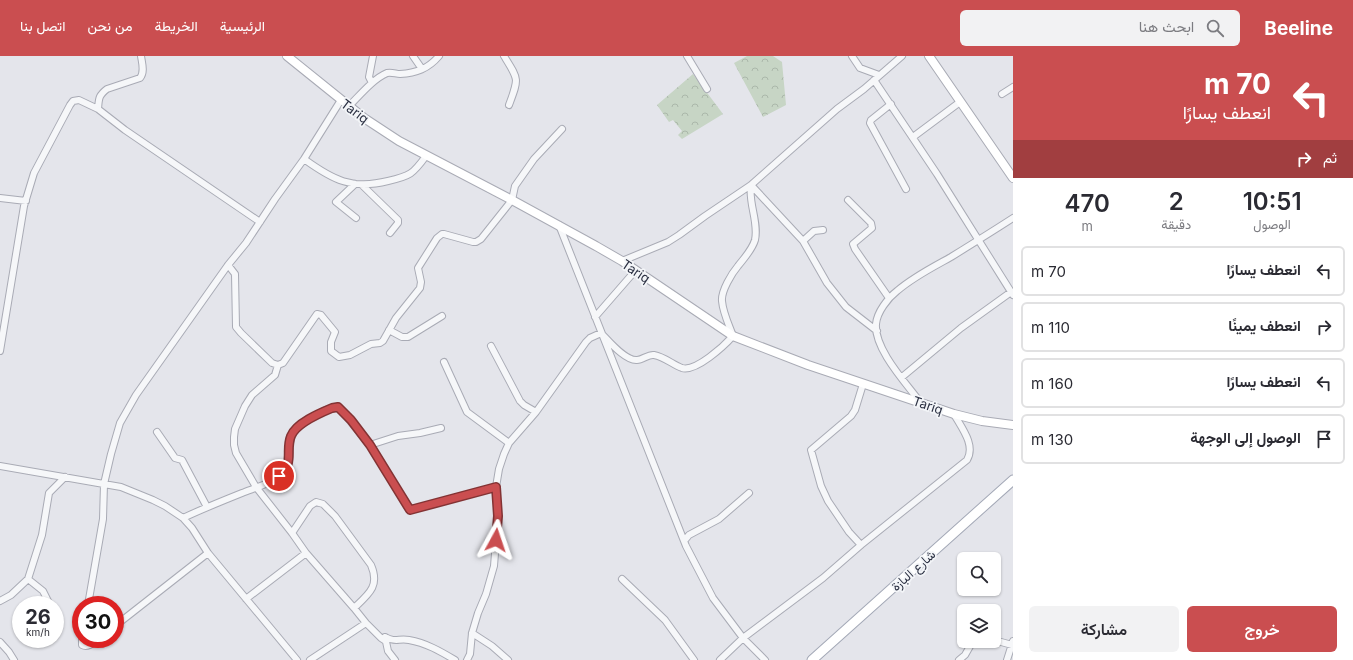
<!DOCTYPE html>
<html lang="ar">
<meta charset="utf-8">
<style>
:root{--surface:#fff;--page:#f2f2f3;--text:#2b2b33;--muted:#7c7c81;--line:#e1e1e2;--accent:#ca4e50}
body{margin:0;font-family:Inter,Vazirmatn,sans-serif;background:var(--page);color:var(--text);direction:rtl;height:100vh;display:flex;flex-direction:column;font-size:15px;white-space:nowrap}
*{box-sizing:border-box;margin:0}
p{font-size:13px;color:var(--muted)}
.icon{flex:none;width:22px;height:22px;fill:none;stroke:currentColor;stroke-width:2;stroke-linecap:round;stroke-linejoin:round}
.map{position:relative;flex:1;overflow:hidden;direction:ltr}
.side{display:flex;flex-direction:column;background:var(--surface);width:340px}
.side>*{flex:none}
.top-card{background:#ca4e50;color:#fff;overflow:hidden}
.controls{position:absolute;left:957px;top:496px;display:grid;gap:8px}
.controls a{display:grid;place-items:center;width:44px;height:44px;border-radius:6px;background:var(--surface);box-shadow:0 1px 3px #0004;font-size:20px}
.speed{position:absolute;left:12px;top:540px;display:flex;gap:8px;font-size:20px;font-weight:700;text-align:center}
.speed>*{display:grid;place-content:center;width:52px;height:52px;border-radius:50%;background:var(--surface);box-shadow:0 1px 3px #0004;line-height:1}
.speed small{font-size:10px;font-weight:400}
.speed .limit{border:6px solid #d22;background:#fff;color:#111}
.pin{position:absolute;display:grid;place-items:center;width:34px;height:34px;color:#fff;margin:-17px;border:2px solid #fff;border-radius:50%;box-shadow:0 1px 4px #0007}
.me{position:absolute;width:44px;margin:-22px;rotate:5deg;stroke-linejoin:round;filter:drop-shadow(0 0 3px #0008)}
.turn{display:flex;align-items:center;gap:14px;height:84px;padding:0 16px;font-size:18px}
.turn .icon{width:52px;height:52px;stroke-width:2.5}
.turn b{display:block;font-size:28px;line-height:34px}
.then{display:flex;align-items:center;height:38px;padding:0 16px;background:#0003;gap:8px;font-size:15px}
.eta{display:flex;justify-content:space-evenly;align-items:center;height:68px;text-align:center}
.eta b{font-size:24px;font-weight:600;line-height:28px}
.action{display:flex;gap:8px;margin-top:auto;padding:8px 16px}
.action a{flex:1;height:46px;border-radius:6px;background:var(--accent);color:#fff;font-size:16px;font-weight:600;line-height:46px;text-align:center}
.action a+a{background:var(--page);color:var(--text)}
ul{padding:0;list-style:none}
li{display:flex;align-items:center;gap:12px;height:50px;margin:0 8px 6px;padding:0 8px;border:2px solid var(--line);border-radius:6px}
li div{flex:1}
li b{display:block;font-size:15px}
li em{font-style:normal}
header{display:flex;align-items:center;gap:24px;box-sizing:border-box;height:56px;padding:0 20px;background:var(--accent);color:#fff}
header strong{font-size:19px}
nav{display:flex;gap:22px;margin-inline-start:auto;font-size:14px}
.search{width:280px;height:36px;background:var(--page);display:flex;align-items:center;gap:10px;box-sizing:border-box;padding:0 14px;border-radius:6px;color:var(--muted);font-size:15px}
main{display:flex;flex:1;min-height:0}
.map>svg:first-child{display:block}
</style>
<header>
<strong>Beeline</strong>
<div class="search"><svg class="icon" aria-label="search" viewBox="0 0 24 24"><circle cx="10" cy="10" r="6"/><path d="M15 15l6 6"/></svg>ابحث هنا</div>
<nav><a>الرئيسية</a><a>الخريطة</a><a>من نحن</a><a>اتصل بنا</a></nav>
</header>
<main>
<section class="side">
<div class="top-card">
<div class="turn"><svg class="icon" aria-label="left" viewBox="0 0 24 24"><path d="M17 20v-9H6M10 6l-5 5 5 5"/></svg><div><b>70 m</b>انعطف يسارًا</div></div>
<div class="then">ثم<svg class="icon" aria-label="right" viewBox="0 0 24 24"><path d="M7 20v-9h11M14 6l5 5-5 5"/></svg></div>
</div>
<div class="eta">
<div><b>10:51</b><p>الوصول</p></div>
<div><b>2</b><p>دقيقة</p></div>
<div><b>470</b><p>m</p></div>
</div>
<ul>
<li><svg class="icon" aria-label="left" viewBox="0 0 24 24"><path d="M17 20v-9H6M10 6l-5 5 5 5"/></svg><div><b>انعطف يسارًا</b></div><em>70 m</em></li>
<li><svg class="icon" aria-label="right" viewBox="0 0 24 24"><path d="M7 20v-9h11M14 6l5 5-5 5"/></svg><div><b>انعطف يمينًا</b></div><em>110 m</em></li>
<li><svg class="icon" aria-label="left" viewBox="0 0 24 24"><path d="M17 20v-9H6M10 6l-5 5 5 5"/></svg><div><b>انعطف يسارًا</b></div><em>160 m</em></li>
<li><svg class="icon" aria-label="arrive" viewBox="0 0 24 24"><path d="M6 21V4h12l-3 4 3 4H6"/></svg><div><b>الوصول إلى الوجهة</b></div><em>130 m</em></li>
</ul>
<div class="action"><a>خروج</a><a>مشاركة</a></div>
</section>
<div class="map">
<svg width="1013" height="604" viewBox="0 0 1013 604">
<defs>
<pattern id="forest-crowns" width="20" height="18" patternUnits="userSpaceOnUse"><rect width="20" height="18" fill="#c7d5c5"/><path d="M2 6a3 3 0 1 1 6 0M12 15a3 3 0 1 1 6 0" fill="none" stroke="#abb7aa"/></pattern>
</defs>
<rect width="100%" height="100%" fill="#e4e5eb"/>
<!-- forest -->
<path fill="url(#forest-crowns)" d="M 747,0 L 773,0 L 782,6 L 786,49 L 763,61 L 734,7 Z
M 693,18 L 723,58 L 682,83 L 678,79 L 682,75 L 673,64 L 669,66 L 657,49 Z"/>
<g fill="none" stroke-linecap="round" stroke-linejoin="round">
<defs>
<path id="minor" d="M 141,0 C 142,7 145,16 140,22 L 107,33 C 98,40 99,43 98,53 L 125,74 L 260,166
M 413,0 L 422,13
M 504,0 C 519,24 519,22 509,49
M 687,0 L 707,33
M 852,0 L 860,12 L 879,19
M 874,24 L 937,118 L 1013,239
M 372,27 L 369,21 L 373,0
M 1002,38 L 1013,31
M 891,48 L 871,64 L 870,67 L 906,133
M 349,50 C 360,39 373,23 387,17 C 392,16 396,18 400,18 C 416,17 428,13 439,0
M 913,81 L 960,46
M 304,103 C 333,124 352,134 388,125 C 410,120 413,118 426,100
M 355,128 L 336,146 L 356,162
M 362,129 L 398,164 L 398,167 L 390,177
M 0,142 L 26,145
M 848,144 L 871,167 L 872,172 L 853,188 L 855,193 L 889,242
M 559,169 L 684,485
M 823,174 L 814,175 L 803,185 L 827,227 L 846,251 L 877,275
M 622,205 L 668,186 L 679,179 L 705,160 L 751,129 L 803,185
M 228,209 L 235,218 L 236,271 L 241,277 L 272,307 L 278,309 L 283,307 L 317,258 L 321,259 L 335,276 L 331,286 L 331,295 L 339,301 L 350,299 L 371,288 L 380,287 L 383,285 L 396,262 L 420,232 L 421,226 L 418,212 L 437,182 L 442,178 L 444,178 L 473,186 L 476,186 L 481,183 L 512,144 L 515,130 L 534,103 L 562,73
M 595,261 L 635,215
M 389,274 L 402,281 L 408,281 L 442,260
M 491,290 L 520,345 L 524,349 L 536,356
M 0,295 L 24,150 L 34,117 L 70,49 L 73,45 L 79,44 L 98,53
M 444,306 L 467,356 L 509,387
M 278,309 L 275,319 L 252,339 L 245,350 L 235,373 L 234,381 L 234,389 L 236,397 L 256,431 L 292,477 L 306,497 L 354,552 L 366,567 L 381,582 L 384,584 L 385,581 C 396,587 398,582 409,584 C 426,587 440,595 455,604
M 902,321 L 961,272 L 1011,236
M 920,346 C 906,327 874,293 876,268 C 877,256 888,242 897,235 C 913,221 933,211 951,201 C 972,188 993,175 1013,162
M 157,376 L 175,402 L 182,404 L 207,451
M 370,389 L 398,380 L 420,377 L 441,372
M 0,410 L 121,431 L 153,444 L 165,450 L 183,462 L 192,472 L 208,497 L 115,570
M 749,437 L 719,463 L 689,479 L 684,485 L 686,490 L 713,542 L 743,582 L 823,522 L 861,489 L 967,404 C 976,389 961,371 954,358
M 183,462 C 202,453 222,445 242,437 C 257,431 275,427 285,414 C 292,406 288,392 291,382 C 294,370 324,353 335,351 L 341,354 L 370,389 L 410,454 L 496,431
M 292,477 L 310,450 L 316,446 L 323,448 L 335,460 L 371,509 C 380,530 369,538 354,552
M 861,489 L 849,476 L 828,445 L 821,430 L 811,394 L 851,360 L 855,354 L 863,328
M 208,497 L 297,604
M 28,523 L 42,479 L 49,437 L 65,421
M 622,523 L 665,564 L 694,604
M 246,543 L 306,497
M 0,545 L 11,539 L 28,523 L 43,535 L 50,549
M 88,549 L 103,463 L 104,428 L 111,398 L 120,367 L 136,339 L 228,209 L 246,187 L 275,143 L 304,103 L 341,44
M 55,559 L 56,561
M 472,577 L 492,590 L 508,604
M 385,581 L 388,595 L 395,604
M 82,583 L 82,589 C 88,592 93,587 98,583
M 994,584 L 1012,589
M 0,586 L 9,596 L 14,604
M 310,604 L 366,567
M 467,604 L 470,598 L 472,577 L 478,557 L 486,538 L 494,510 L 498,460 L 496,431 L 499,413 L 504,398 L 509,387 L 536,356 L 586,286 L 590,282 L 601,277 C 609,285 625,305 637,304 C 643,304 648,298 654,299 C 665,301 673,309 682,312 C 696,316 724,290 733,280 C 729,269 723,257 722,245 C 721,235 732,217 738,210 C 745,201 752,194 755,184 C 759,166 748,147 751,129 L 837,53 L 864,33 L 902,0
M 720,604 L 743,582 L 765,604
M 959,604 L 965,599 L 973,585
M 1007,604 L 1013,585"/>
<path id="secondary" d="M 287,0 L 364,62 L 399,85 L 512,144 L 596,190 L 622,205 L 733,280 L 808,309 L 954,358 L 982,365 L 1013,369
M 929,0 L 1013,122"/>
<path id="primary" d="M 812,604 L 1013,424"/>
</defs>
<!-- minor casing -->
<use href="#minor" stroke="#a9abb5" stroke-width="8"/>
<!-- secondary casing -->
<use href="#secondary" stroke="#a9abb5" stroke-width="10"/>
<!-- primary casing -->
<use href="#primary" stroke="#a3a8b6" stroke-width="11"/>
<!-- minor -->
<use href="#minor" stroke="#f6f7f9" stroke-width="6"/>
<!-- secondary -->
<use href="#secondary" stroke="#fff" stroke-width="8"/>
<!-- primary -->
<use href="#primary" stroke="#fff" stroke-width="9"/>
</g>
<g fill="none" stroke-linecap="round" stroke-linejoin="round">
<defs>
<path id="route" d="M 279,420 C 295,407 285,395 291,380 C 296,367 320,357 332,352 L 338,351 L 351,364 L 370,389 L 410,454 L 496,431 L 498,460 L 496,484"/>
</defs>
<!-- route casing -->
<use href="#route" stroke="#833334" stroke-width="10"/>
<!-- route -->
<use href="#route" stroke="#ca4e50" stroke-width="7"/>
</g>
<g text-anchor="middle" stroke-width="3.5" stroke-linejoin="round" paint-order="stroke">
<!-- street labels -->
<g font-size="13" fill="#2c3143" stroke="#f3f5f8">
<text transform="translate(355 55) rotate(37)" y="5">Tariq</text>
<text transform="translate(636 215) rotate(34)" y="5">Tariq</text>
<text transform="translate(928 349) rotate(19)" y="5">Tariq</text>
<text transform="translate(913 514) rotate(-42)" y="5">شارع البازة</text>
</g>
</g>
</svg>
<div class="controls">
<a><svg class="icon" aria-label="search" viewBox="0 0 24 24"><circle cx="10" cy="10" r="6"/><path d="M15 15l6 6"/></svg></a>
<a><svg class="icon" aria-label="layers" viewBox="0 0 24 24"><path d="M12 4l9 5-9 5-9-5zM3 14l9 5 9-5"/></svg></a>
</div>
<div class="speed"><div>26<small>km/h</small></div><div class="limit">30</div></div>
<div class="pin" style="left:279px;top:420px;background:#d93025"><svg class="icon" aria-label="arrive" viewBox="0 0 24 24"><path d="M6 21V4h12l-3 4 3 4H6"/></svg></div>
<svg class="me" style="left:496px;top:484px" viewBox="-20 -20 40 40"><path d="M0-17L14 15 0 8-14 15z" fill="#ca4e50" stroke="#fff" stroke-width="4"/></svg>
</div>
</main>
